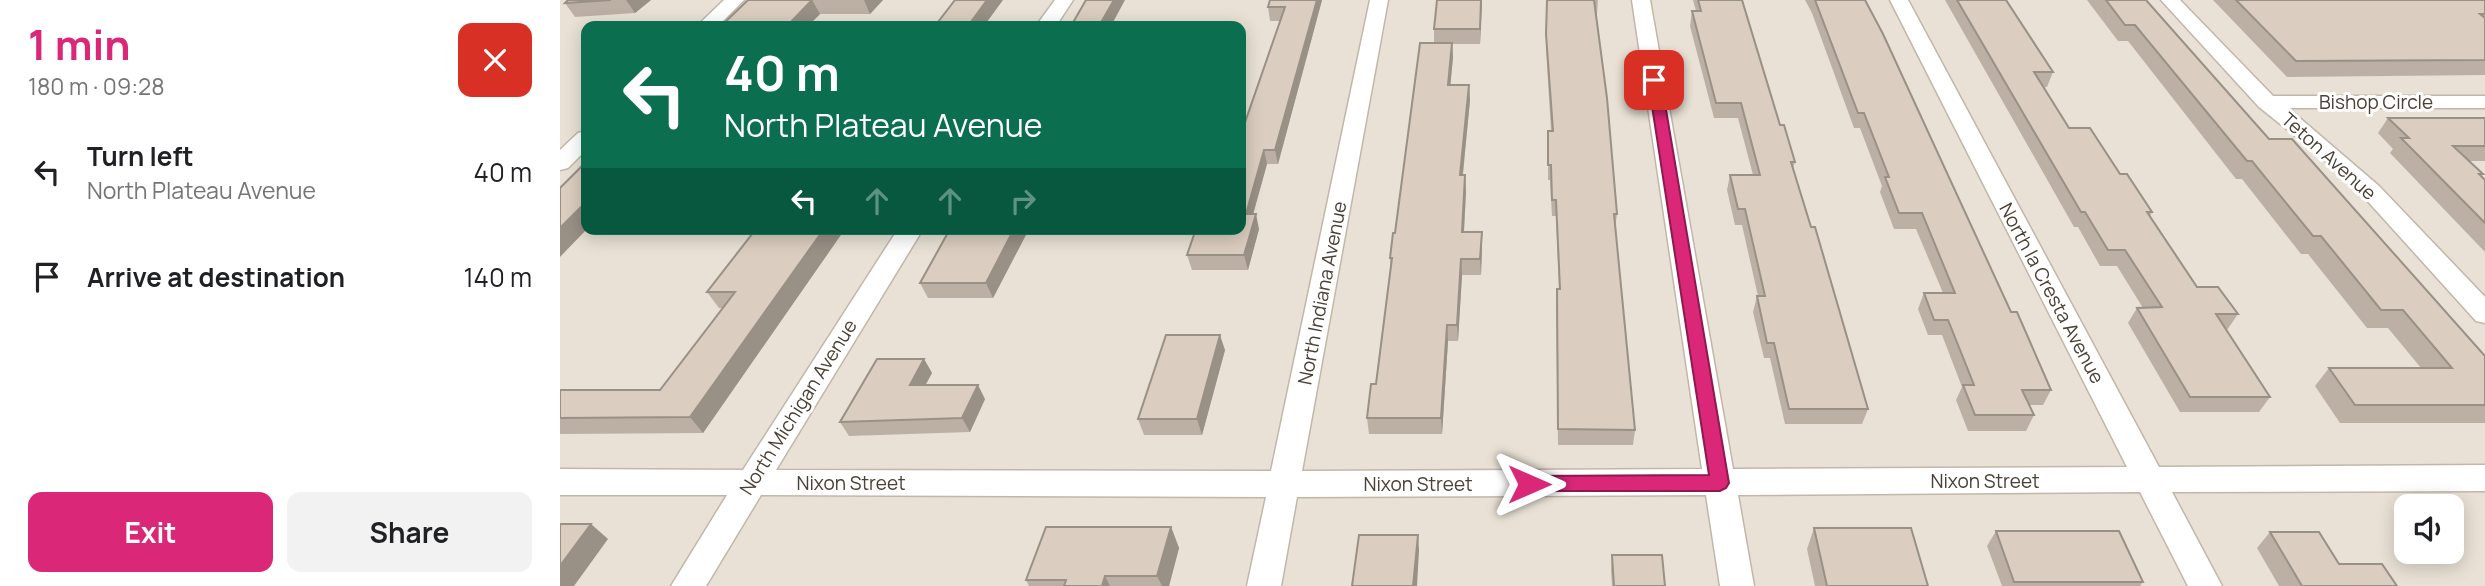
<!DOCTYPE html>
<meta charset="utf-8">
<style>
:root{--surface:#fff;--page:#f2f2f2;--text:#202124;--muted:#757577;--accent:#db2777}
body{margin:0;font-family:Manrope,sans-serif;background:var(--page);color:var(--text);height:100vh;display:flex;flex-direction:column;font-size:26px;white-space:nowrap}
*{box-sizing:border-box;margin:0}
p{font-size:23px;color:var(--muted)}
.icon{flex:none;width:38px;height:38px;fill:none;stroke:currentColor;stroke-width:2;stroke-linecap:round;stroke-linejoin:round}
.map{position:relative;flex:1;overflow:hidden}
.side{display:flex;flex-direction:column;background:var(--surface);width:560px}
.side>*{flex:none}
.banner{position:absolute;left:21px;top:21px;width:665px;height:214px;border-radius:14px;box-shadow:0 4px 18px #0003;background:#0b6e4f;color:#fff;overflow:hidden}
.fabs{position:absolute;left:1834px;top:494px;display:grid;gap:14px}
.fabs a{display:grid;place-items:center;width:70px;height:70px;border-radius:14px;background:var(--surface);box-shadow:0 4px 18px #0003;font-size:35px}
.pin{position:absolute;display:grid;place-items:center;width:60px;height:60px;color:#fff;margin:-30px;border-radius:14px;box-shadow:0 4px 10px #0006}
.me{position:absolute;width:77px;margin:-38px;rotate:90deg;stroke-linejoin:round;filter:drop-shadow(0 0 5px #0008)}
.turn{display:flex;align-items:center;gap:24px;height:147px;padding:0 28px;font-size:32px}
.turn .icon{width:91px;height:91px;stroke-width:2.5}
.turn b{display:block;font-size:49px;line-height:60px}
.lanes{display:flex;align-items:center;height:66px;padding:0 28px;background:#0003;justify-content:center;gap:35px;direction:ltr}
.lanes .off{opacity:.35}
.round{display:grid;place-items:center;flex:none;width:74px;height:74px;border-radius:14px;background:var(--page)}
.overview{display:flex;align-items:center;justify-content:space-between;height:119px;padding:0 28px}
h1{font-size:42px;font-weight:700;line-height:52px;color:var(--accent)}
.primary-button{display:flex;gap:14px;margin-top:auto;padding:14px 28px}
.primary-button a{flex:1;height:80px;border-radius:14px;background:var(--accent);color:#fff;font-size:28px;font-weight:700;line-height:80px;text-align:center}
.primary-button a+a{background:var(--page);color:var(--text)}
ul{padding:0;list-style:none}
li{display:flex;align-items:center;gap:21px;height:105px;padding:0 28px}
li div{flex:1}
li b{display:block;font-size:26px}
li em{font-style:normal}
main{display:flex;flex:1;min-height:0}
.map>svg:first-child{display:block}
</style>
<main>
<section class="side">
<div class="overview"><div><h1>1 min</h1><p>180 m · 09:28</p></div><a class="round" style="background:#d93025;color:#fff"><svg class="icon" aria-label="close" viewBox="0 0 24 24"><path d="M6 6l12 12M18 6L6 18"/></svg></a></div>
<ul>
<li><svg class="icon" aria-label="left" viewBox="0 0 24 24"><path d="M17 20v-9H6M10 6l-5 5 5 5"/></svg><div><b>Turn left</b><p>North Plateau Avenue</p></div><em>40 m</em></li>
<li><svg class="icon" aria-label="arrive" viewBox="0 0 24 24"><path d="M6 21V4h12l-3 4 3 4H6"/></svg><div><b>Arrive at destination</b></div><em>140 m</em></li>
</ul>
<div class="primary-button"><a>Exit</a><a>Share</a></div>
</section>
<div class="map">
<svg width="1925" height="586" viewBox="0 0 1925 586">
<rect width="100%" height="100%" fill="#f5f0e8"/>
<!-- residential -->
<path fill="#e9e1d5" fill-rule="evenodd" d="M 0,0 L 1925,0 L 1925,586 L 0,586 ZM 26,26 L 681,26 L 681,229 L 26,229 ZM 1846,506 L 1892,506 L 1892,551 L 1846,551 Z"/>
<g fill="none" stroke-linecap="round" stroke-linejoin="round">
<defs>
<path id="minor" d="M 164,0 L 184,0 L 158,26 L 137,26 Z
M 495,0 L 513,0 L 496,26 L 476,26 Z
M 810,0 L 828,0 L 742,471 L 1142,469 L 1072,0 L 1090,0 L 1173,469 L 1567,467 L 1330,0 L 1348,0 L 1599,467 L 1925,465 L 1925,491 L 1612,492 L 1662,586 L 1628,586 L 1580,492 L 1178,495 L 1194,586 L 1160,586 L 1146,495 L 737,497 L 721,586 L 687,586 L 706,497 L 201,495 L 146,586 L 111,586 L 167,495 L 0,495 L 0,469 L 183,470 L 338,229 L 363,229 L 216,470 L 711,471 Z
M 1601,0 L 1620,0 L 1713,96 L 1925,96 L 1925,108 L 1728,108 L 1819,186 L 1925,297 L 1925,323 L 1916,321 L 1803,196 L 1760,156 L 1699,107 Z
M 26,131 L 26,150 L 8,168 L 0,170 L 0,150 L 18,133 Z"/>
</defs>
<!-- minor casing -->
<use href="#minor" stroke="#c1b7a9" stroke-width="3"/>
<!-- minor -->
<use href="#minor" fill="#fff" fill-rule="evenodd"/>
</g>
<!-- wall -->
<path fill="#bcb0a4" d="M 8,0 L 91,0 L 75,13 L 15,17 L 5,3 Z
M 188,0 L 323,0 L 310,14 L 260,14 L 248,26 L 161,26 Z
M 710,0 L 762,0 L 718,164 L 707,164 L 693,214 L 699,229 L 688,270 L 632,270 L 627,255 L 681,229 L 720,21 L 710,21 L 708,7 Z
M 922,0 L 920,44 L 892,44 L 893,57 L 890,85 L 909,85 L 910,100 L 903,175 L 905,175 L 906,191 L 904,232 L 922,248 L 921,275 L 902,275 L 898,341 L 888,341 L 882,434 L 809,434 L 807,418 L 816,384 L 831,268 L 830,258 L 874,43 L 874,29 Z
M 987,0 L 1038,0 L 1037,14 L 1036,14 L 1057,214 L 1055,229 L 1075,430 L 1073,445 L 998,445 L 996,305 L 997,289 L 999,289 L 996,216 L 992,216 L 990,180 L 988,180 L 988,131 L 991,131 L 986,48 Z
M 1133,0 L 1182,0 L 1220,125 L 1235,162 L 1233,168 L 1308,409 L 1302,424 L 1225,424 L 1210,358 L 1204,358 L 1193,312 L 1197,296 L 1198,296 L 1182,225 L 1175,225 L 1167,190 L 1170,175 L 1193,175 L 1178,118 L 1154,118 L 1130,26 L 1132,11 L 1136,11 Z
M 1245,0 L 1305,0 L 1451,312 L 1491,390 L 1483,405 L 1469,405 L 1474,415 L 1466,431 L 1408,431 L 1396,400 L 1402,387 L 1382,335 L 1368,335 L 1358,309 L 1364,293 L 1383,293 L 1356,229 L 1334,229 L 1320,192 L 1322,186 L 1300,128 L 1294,128 L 1252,13 Z
M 1385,0 L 1446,0 L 1493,72 L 1487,87 L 1483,87 L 1509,128 L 1560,174 L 1592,212 L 1590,216 L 1637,287 L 1678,314 L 1667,330 L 1666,330 L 1710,397 L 1699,412 L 1620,412 L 1568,323 L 1577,308 L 1583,308 L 1557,266 L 1540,266 L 1518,227 L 1514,227 Z
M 1527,0 L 1586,0 L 1709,139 L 1925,356 L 1925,423 L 1780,423 L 1755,386 L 1769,368 L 1861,368 L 1828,328 L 1807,328 L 1748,254 L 1741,254 L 1682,179 L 1676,179 L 1568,41 L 1558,41 Z
M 1653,0 L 1925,0 L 1925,75 L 1727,77 Z
M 1828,118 L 1925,118 L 1925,161 L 1909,161 L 1923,174 L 1921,176 L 1925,180 L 1925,252 L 1830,153 L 1833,149 L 1818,133 Z
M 196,229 L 285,229 L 143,433 L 0,434 L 0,390 L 100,390 L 163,308 L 159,308 L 147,292 Z
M 469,229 L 433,298 L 368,298 L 360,283 Z
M 665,350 L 642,435 L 584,435 L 578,419 Z
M 364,359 L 372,373 L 365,385 L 425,399 L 410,432 L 289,436 L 280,422 Z
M 611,527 L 619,548 L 609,586 L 469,586 L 466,580 Z
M 1254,528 L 1368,586 L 1255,586 L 1247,549 Z
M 1436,531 L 1583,582 L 1580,586 L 1442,586 L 1427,546 Z
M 1710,532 L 1779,564 L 1837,586 L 1719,586 L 1697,548 Z
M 1052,555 L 1105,586 L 1052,586 L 1051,570 Z"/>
<!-- shaded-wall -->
<path fill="#999086" d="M 66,0 L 91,0 L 75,13 Z
M 252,0 L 260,14 L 248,26 L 227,26 Z
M 304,0 L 323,0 L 310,14 Z
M 427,0 L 443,0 L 424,26 L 408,26 Z
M 554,0 L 565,0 L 551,26 L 539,26 Z
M 757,0 L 762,0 L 718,164 L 715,150 Z
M 921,0 L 922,0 L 920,44 L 920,29 Z
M 892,43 L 893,57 L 889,100 L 888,85 Z
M 909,85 L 910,100 L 901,191 L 900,175 Z
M 704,150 L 707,164 L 689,229 L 686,214 Z
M 905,175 L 906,191 L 903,248 L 902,232 Z
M 26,202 L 27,229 L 0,257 L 0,228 Z
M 696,214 L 699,229 L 688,270 L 684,255 Z
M 264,229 L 285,229 L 143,433 L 130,417 Z
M 454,229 L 469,229 L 433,298 L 426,283 Z
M 922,232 L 922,248 L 921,275 L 920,259 Z
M 901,259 L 902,275 L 898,341 L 897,325 Z
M 887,325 L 888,341 L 882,434 L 881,418 Z
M 660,335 L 665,350 L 642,435 L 637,419 Z
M 364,359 L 372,373 L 358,399 L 350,385 Z
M 418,385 L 425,399 L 410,432 L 402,418 Z
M 31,524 L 48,539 L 14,586 L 0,586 L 0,566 Z
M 611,527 L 619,548 L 609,586 L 602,586 L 597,576 Z
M 858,535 L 859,550 L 857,586 L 853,586 Z
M 545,576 L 550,586 L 542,586 Z"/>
<!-- building -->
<path fill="#dbcdbf" stroke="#999086" stroke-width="2" d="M 8,0 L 51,0 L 5,3 Z
M 188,0 L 252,0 L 227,26 L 161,26 Z
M 395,0 L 427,0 L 408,26 L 375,26 Z
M 526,0 L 554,0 L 539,26 L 511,26 Z
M 710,0 L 757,0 L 715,150 L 704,150 L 686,214 L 696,214 L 684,255 L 627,255 L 636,229 L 681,229 L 681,134 L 725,7 L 708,7 Z
M 877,0 L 921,0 L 920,29 L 874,29 Z
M 987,0 L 1034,0 L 1047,98 L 1057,214 L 1054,214 L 1075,430 L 998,429 L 997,289 L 1000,289 L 996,200 L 992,200 L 991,165 L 988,165 L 988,131 L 993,131 L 986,34 Z
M 1138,0 L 1182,0 L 1220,125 L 1224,125 L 1235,162 L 1231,162 L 1251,227 L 1255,227 L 1308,409 L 1229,409 L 1214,343 L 1207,343 L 1197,296 L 1205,296 L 1185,209 L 1178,209 L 1170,175 L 1200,175 L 1181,103 L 1156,103 L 1132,11 L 1141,11 Z
M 1255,0 L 1305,0 L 1323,34 L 1451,312 L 1457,312 L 1491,390 L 1462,390 L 1474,415 L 1415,415 L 1403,385 L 1414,385 L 1388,320 L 1374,320 L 1364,293 L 1395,293 L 1362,213 L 1339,213 L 1325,177 L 1329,177 L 1304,113 L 1298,113 Z
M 1397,0 L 1446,0 L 1493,72 L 1474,72 L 1509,128 L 1530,128 L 1560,174 L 1567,174 L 1592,212 L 1587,212 L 1637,287 L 1658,287 L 1678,314 L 1656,314 L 1710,397 L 1630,397 L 1577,308 L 1602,307 L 1565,250 L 1548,250 L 1525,212 L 1521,212 Z
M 1546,0 L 1586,0 L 1709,139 L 1732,139 L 1925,356 L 1925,405 L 1795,405 L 1769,368 L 1892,368 L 1843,310 L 1821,310 L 1761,236 L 1753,236 L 1692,161 L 1687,161 L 1575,25 L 1565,25 Z
M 1676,0 L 1925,0 L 1925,14 L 1920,14 L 1925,18 L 1925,60 L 1736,61 Z
M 860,43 L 892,43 L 888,85 L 909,85 L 900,175 L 905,175 L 902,232 L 922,232 L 920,259 L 901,259 L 897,325 L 887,325 L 881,418 L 807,418 L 811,384 L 816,384 L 832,258 L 830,258 L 833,233 L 835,233 Z
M 1828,118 L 1925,118 L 1925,146 L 1893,146 L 1923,174 L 1919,174 L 1925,180 L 1925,223 L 1841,138 L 1849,138 Z
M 26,162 L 26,202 L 0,228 L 0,188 Z
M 196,229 L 264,229 L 130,417 L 0,418 L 0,390 L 100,390 L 175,292 L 147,292 Z
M 390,229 L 454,229 L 426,283 L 360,283 Z
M 606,335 L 660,335 L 637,419 L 578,419 Z
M 317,359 L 364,359 L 350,385 L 418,385 L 402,418 L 280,422 Z
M 0,524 L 31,524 L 0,566 Z
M 486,527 L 611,527 L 597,576 L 545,576 L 542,586 L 504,586 L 506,580 L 466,580 Z
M 1254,528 L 1351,528 L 1368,586 L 1267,586 Z
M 1436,531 L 1559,531 L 1583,582 L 1454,582 Z
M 1710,532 L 1759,532 L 1779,564 L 1822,564 L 1837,586 L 1742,586 Z
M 799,535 L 858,535 L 853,586 L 792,586 Z
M 1052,555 L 1102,555 L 1105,586 L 1054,586 Z"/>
<!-- route -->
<path fill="#db2777" stroke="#8e194d" stroke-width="2" d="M 1094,77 L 1101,80 L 1169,483 L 1166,488 L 1160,491 L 969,491 L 962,489 L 960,484 L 962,478 L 969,476 L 1149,475 L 1088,80 Z"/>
<g text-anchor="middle" stroke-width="6" stroke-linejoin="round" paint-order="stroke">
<!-- street labels -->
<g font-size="19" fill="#494036" stroke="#fff">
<text x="1816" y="109">Bishop Circle</text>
<text transform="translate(1769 156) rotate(42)" y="7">Teton Avenue</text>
<text transform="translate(762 293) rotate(-79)" y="7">North Indiana Avenue</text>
<text transform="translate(1492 293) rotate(62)" y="7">North la Cresta Avenue</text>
<text transform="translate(238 407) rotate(-58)" y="7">North Michigan Avenue</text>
<text x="1425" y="488">Nixon Street</text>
<text x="291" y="490">Nixon Street</text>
<text x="858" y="491">Nixon Street</text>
</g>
</g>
</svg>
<div class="fabs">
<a><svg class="icon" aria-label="sound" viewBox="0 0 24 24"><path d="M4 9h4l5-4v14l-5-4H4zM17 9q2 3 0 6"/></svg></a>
</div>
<div class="pin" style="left:1094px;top:80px;background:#d93025"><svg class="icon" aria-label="arrive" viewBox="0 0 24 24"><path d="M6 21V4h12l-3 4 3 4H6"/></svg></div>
<svg class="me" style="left:969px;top:484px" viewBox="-20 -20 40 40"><path d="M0-17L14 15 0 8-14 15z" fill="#db2777" stroke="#fff" stroke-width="4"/></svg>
<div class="banner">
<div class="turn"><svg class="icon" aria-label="left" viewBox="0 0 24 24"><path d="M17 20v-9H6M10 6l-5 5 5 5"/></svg><div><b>40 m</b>North Plateau Avenue</div></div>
<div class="lanes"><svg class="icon" aria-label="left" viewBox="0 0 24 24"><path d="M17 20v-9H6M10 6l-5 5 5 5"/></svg><svg class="icon off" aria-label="ahead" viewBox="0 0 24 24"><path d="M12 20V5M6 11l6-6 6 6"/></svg><svg class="icon off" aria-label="ahead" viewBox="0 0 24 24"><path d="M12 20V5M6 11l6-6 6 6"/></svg><svg class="icon off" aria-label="right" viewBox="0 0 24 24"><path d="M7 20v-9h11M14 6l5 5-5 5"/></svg></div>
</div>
</div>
</main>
